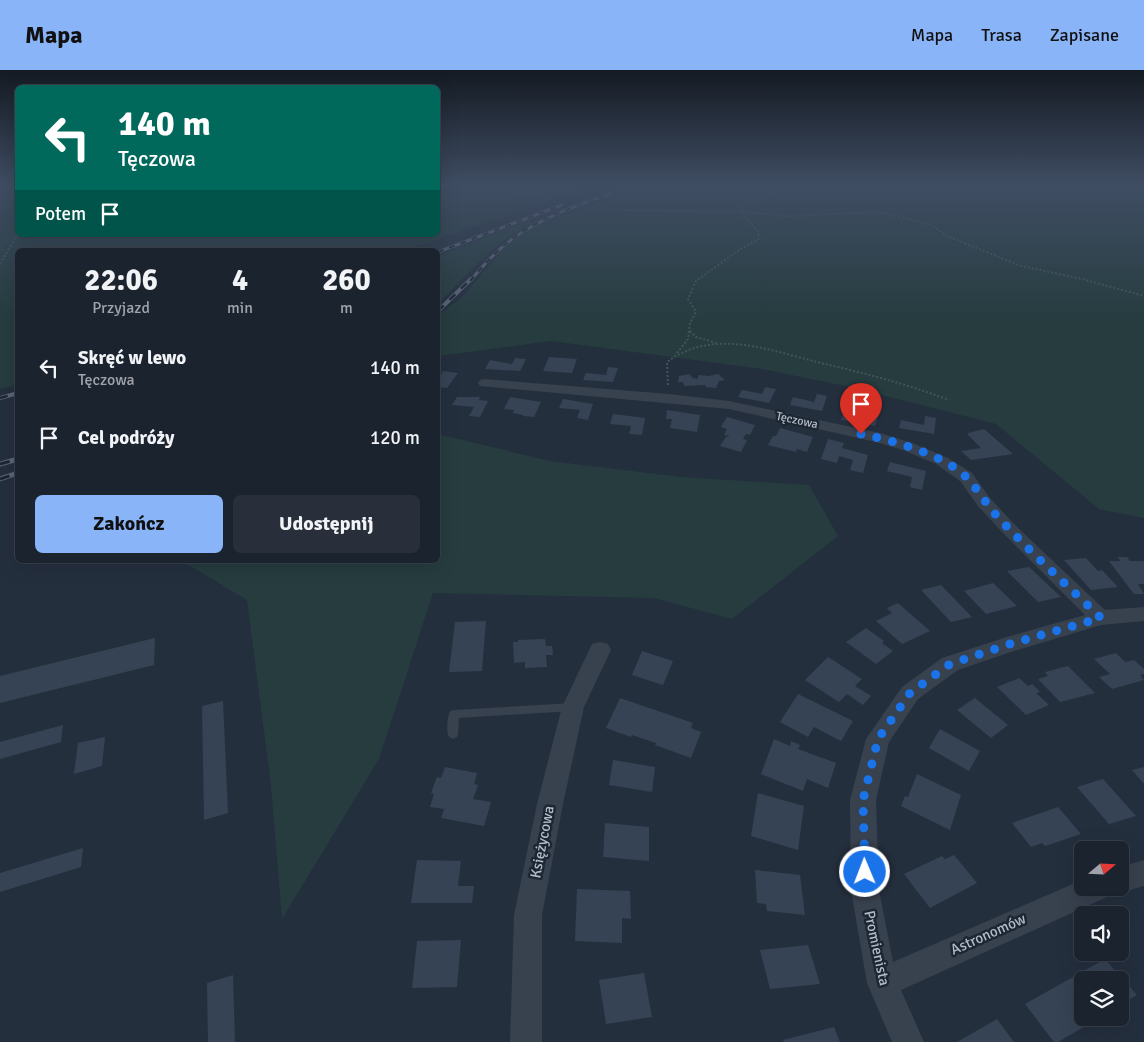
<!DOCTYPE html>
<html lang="pl">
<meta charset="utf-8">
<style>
:root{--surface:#1b232e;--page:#282f3a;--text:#f1f3f6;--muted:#a0a4aa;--line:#39404a;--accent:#8ab4f8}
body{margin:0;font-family:Signika,sans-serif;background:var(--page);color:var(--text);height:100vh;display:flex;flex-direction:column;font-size:19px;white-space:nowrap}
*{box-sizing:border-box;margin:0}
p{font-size:16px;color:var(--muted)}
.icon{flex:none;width:28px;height:28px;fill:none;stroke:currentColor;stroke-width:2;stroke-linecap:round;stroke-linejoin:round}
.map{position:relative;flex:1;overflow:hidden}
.details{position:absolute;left:15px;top:178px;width:425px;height:315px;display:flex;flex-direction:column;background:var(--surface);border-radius:8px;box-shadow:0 5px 20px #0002,0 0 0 1px var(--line)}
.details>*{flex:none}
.banner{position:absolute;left:15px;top:15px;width:425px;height:152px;border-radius:8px;box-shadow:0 5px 20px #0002,0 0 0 1px var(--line);background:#00695c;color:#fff;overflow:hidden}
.needle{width:32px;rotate:71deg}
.tools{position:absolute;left:1074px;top:771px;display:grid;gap:10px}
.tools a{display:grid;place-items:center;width:55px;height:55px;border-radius:8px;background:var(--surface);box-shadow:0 5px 20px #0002,0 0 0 1px var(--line);font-size:25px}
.pin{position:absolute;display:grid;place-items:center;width:42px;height:42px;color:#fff;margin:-51px -21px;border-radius:50% 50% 50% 0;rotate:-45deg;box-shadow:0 0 5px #0007}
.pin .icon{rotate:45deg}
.me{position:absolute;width:55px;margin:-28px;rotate:359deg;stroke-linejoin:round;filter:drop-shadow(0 0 4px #0008)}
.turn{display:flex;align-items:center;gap:18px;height:105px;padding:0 20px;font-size:22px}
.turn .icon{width:65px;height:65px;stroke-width:2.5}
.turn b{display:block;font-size:35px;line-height:42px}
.then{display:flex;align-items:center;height:48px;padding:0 20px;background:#0003;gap:10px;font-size:19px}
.eta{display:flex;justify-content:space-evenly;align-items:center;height:85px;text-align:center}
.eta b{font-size:30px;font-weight:800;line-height:35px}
.primary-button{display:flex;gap:10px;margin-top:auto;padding:10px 20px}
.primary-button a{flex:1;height:58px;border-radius:8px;background:var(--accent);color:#111;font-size:20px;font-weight:800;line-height:58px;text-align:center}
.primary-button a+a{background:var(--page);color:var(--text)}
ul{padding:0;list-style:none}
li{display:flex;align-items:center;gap:15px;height:70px;padding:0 20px}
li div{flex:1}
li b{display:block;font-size:19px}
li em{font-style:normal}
header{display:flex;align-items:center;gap:30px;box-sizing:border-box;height:70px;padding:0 25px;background:var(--accent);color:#111}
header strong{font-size:24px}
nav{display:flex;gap:28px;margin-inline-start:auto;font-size:18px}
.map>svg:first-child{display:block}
</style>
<header>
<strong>Mapa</strong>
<nav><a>Mapa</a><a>Trasa</a><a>Zapisane</a></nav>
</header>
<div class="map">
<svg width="1144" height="972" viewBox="0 0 1144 972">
<rect width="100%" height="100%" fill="#242f3e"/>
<!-- green -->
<path fill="#263c3f" d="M 0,114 L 17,114 L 18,165 L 438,165 L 438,114 L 598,114 L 406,180 L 18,180 L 17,315 L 0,319 Z
M 646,114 L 1144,114 L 1144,448 L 1099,439 L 996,354 L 850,317 L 762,299 L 551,271 L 438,286 L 438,246 L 464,225 L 500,182 L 521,166 L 534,157 L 564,145 Z
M 529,150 L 533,153 C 494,171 468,205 438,234 L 438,186 Z
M 438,364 L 550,391 L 681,407 L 809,415 L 838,466 L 732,549 L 654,528 L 433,523 L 379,689 L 282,849 L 271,715 L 247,530 L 180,490 L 438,490 Z"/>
<!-- building -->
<path fill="#364354" d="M 549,287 L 577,289 L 572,303 L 543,301 Z
M 515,288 L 526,289 L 520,301 L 485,299 L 490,290 L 512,294 Z
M 608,297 L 618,298 L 613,312 L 583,310 L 586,303 L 606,305 Z
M 443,301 L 458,303 L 447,318 L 438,317 L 438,311 Z
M 689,304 L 693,308 L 698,309 L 698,305 L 709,306 L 718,304 L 725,310 L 719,311 L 716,318 L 706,317 L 705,315 L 684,316 L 683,312 L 678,312 L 679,306 Z
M 765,317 L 776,319 L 769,333 L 738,327 L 742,320 L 762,324 Z
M 817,324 L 827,326 L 822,341 L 790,335 L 793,327 L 814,332 Z
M 457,327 L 480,327 L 479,330 L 488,331 L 480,347 L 469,346 L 474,337 L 452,335 Z
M 510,327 L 541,332 L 534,347 L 523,346 L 523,345 L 513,343 L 514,340 L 504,339 Z
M 563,329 L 593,334 L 588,350 L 577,348 L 580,340 L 559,338 Z
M 846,335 L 856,338 L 854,344 L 865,346 L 868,338 L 880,340 L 875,356 L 841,350 Z
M 667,340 L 700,345 L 697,362 L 670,358 L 672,349 L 666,349 Z
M 613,344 L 645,348 L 642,365 L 629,364 L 631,356 L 610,354 Z
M 925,346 L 936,348 L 934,364 L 899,358 L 901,350 L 924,355 Z
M 727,347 L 755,355 L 750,365 L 746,364 L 743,369 L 747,370 L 741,382 L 720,376 L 726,367 L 730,366 L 724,365 L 727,359 L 721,357 Z
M 780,358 L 813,367 L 807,382 L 797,379 L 796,382 L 768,375 L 773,366 L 776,366 Z
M 984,359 L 1013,384 L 971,390 L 961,381 L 981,378 L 968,365 L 968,363 Z
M 828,369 L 844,373 L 842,378 L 868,385 L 863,403 L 850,400 L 853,390 L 839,386 L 837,393 L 821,389 Z
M 890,392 L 926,401 L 922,420 L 910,417 L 912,407 L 887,401 Z
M 1117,487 L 1127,487 L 1130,491 L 1144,491 L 1144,514 L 1138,514 L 1144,524 L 1134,524 L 1109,491 L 1121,491 Z
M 1086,488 L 1098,501 L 1102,500 L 1118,517 L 1091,520 L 1064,490 Z
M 1029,497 L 1061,527 L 1038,532 L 1007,501 Z
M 993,513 L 1017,536 L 986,544 L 964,521 Z
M 941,515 L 972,547 L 951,552 L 921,520 Z
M 898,533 L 930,561 L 902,574 L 876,551 L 892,543 L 887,538 Z
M 486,551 L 482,601 L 449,602 L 455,552 Z
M 866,558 L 884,571 L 882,573 L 893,581 L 876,594 L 846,572 Z
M 155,568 L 154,595 L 0,633 L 0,606 Z
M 545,569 L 546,576 L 552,576 L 553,585 L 546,585 L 547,597 L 525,598 L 525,592 L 514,593 L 513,572 L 518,572 L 518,570 Z
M 642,581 L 673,591 L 663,615 L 632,605 Z
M 1116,583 L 1125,592 L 1134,590 L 1144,599 L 1144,604 L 1140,605 L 1144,610 L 1112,619 L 1099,607 L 1110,604 L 1094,589 Z
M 828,587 L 862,609 L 855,616 L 871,626 L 863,635 L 847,624 L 839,632 L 805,610 Z
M 1068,596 L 1095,623 L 1060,632 L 1038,609 L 1048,606 L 1045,602 Z
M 1019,608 L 1028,616 L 1032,614 L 1040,622 L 1036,623 L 1049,635 L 1026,645 L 997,617 Z
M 798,624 L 853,651 L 841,671 L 814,657 L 808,667 L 780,652 Z
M 620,628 L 693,653 L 691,658 L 701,662 L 691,688 L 655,675 L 656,673 L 632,665 L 631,667 L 606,658 Z
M 975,628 L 1008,655 L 991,668 L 957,640 Z
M 223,631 L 228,743 L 204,750 L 202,636 Z
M 63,655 L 61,672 L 0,689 L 0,672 Z
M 940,659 L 980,681 L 969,701 L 929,678 Z
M 105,667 L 102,696 L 74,704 L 78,673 Z
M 774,669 L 790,676 L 791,671 L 800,675 L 798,679 L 836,693 L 828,718 L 807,709 L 803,721 L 761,704 Z
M 613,690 L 655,697 L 652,722 L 609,715 Z
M 445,697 L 477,703 L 474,714 L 478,715 L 473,729 L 491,732 L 484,756 L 441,748 L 444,739 L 430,737 L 434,724 L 431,723 L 437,707 L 441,708 Z
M 1144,697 L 1144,714 L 1132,700 Z
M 917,704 L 961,725 L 950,760 L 901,736 L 905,726 L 908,727 Z
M 1103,709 L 1136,746 L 1109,754 L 1077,717 Z
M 758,723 L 804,736 L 798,780 L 751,766 Z
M 1058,737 L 1081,764 L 1045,776 L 1042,773 L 1031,777 L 1012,753 Z
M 605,753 L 649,757 L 649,791 L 603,787 Z
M 83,778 L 81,797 L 0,822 L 0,803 Z
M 954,785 L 977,813 L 930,838 L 904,804 L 942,786 L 945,789 Z
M 417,790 L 461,791 L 458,816 L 474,816 L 472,833 L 411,833 Z
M 755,800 L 800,805 L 805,845 L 767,841 L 766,834 L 757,833 Z
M 577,819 L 630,821 L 631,849 L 622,848 L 622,873 L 575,871 Z
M 461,870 L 457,917 L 412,918 L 417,871 Z
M 808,875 L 820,914 L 770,919 L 760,880 Z
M 1105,889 L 1137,925 L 1120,935 L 1120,910 L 1082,910 L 1082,948 L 1099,948 L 1058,972 L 1054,972 L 1025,934 Z
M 644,903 L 652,947 L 606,954 L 599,910 Z
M 233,905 L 235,972 L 208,972 L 207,913 Z
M 997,949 L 1014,972 L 957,972 Z
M 834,957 L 840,972 L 784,972 L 783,970 Z"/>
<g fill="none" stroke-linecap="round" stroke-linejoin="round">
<!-- path -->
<path stroke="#3f5557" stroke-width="2" stroke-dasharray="2 2" stroke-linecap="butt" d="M 438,115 L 511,121 L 529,125 L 546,121 L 560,114
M 0,116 L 18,115
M 513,120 L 531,114
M 623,140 L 741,142 L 788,146 L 879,142 L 929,154 L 947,166 L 1021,196 L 1082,209 L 1144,226
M 0,194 L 18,163
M 690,261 L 696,267 L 716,273
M 677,283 L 688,269 L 690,253 L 696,242 L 688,229 L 696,211 L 742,178 L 758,170 L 759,163 L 741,142 L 742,137 L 748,132 L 794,114
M 668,315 L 667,292 C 714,257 771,281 821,293 C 864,303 907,314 949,330"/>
<!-- lane -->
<path fill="#38414e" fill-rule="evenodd" d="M 573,633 L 577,634 L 578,637 L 577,640 L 573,641 L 459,648 L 458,664 L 457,667 L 453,669 L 449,667 C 446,661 447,648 450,641 L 454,640 Z"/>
<!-- street -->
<path fill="#38414e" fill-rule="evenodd" d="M 485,309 L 669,324 L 729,331 L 880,363 L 915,374 L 948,388 L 972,403 L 990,428 L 1014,454 L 1105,540 L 1144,537 L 1144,551 L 1101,555 L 1014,581 L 958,600 L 918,629 L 889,672 L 876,730 L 879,820 L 893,892 L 1082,810 L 1082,818 L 1109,818 L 1105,828 L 901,920 L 924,972 L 892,972 L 867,913 L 851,820 L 850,730 L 866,669 L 902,617 L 942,588 L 1010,566 L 1085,545 L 1002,462 L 978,436 L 960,411 L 936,394 L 903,380 L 876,372 L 729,339 L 480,316 L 478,313 L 480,310 Z
M 600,572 L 608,574 L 611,580 L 584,637 L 563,734 L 542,845 L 542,972 L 510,972 L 514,845 L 537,734 L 562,637 L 592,574 Z
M 1144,790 L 1144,816 L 1120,823 L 1110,819 L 1109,818 L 1120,818 L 1120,797 Z"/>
<defs>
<path id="rail-far2" d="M 438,182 L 562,135
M 470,211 C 483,196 495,182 511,170 C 548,142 595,130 638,114"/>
<path id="rail-far1" d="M 438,241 L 471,209
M 0,328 L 18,323"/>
<path id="rail" d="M 0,394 L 18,389
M 0,409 L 18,403"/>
</defs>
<!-- rail-far2 casing -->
<use href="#rail-far2" stroke="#5a6575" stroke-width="3"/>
<!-- rail-far1 casing -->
<use href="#rail-far1" stroke="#5a6575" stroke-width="4"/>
<!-- rail casing -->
<use href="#rail" stroke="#5a6575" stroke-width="5"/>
<!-- rail-far2 -->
<use href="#rail-far2" stroke="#1d2633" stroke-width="2" stroke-dasharray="6" stroke-linecap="butt"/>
<!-- rail-far1 -->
<use href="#rail-far1" stroke="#1d2633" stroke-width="2.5" stroke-dasharray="8" stroke-linecap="butt"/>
<!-- rail -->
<use href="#rail" stroke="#1d2633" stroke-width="3" stroke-dasharray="10" stroke-linecap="butt"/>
</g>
<!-- sky -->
<linearGradient id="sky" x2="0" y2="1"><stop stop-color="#141a22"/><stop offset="0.46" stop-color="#3f4d63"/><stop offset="1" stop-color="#3f4d63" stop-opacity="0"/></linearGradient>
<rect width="1144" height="250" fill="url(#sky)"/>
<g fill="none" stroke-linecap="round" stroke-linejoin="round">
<!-- route -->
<path stroke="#1a73e8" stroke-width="9" stroke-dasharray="0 16.2" d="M 861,364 C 891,370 945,385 966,407 C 978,419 986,434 997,446 C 1030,482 1066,514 1101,548 L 1010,574 L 950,594 L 910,623 L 878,669 L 863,730 L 865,802"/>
</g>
<g text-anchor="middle" stroke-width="5" stroke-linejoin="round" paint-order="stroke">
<!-- street labels -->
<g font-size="12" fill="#b4bcc9" stroke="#1d2633">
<text transform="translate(797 350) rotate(12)" y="4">Tęczowa</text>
</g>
<!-- near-street labels -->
<g font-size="15" fill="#b4bcc9" stroke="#1d2633">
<text transform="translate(542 772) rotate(-79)" y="5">Księżycowa</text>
<text transform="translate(988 864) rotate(-24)" y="5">Astronomów</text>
<text transform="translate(877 878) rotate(78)" y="5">Promienista</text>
</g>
</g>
</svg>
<div class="tools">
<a><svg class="needle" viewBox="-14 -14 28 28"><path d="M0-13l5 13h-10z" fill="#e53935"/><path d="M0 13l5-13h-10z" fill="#a0a4aa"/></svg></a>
<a><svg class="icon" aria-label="sound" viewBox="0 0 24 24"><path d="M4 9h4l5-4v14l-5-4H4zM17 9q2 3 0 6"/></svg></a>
<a><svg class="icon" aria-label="layers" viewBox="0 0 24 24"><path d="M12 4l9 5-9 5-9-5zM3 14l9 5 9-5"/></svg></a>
</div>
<div class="pin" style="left:861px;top:364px;background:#d93025"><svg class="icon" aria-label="arrive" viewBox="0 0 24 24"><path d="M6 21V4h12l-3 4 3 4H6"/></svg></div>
<svg class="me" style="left:865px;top:802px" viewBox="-20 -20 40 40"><circle r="17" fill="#1a73e8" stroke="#fff" stroke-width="3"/><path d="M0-11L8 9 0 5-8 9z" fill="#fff"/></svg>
<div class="banner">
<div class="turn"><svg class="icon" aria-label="left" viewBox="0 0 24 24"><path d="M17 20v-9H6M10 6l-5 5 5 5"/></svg><div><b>140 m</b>Tęczowa</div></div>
<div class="then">Potem<svg class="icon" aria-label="arrive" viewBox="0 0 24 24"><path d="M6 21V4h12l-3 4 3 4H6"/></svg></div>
</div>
<section class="details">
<div class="eta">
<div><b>22:06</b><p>Przyjazd</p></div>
<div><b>4</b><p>min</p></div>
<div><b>260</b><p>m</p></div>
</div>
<ul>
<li><svg class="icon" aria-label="left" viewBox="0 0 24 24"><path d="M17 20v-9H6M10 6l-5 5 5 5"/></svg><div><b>Skręć w lewo</b><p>Tęczowa</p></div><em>140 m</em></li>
<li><svg class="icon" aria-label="arrive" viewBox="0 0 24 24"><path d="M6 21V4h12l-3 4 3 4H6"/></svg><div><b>Cel podróży</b></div><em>120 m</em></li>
</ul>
<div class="primary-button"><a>Zakończ</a><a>Udostępnij</a></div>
</section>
</div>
